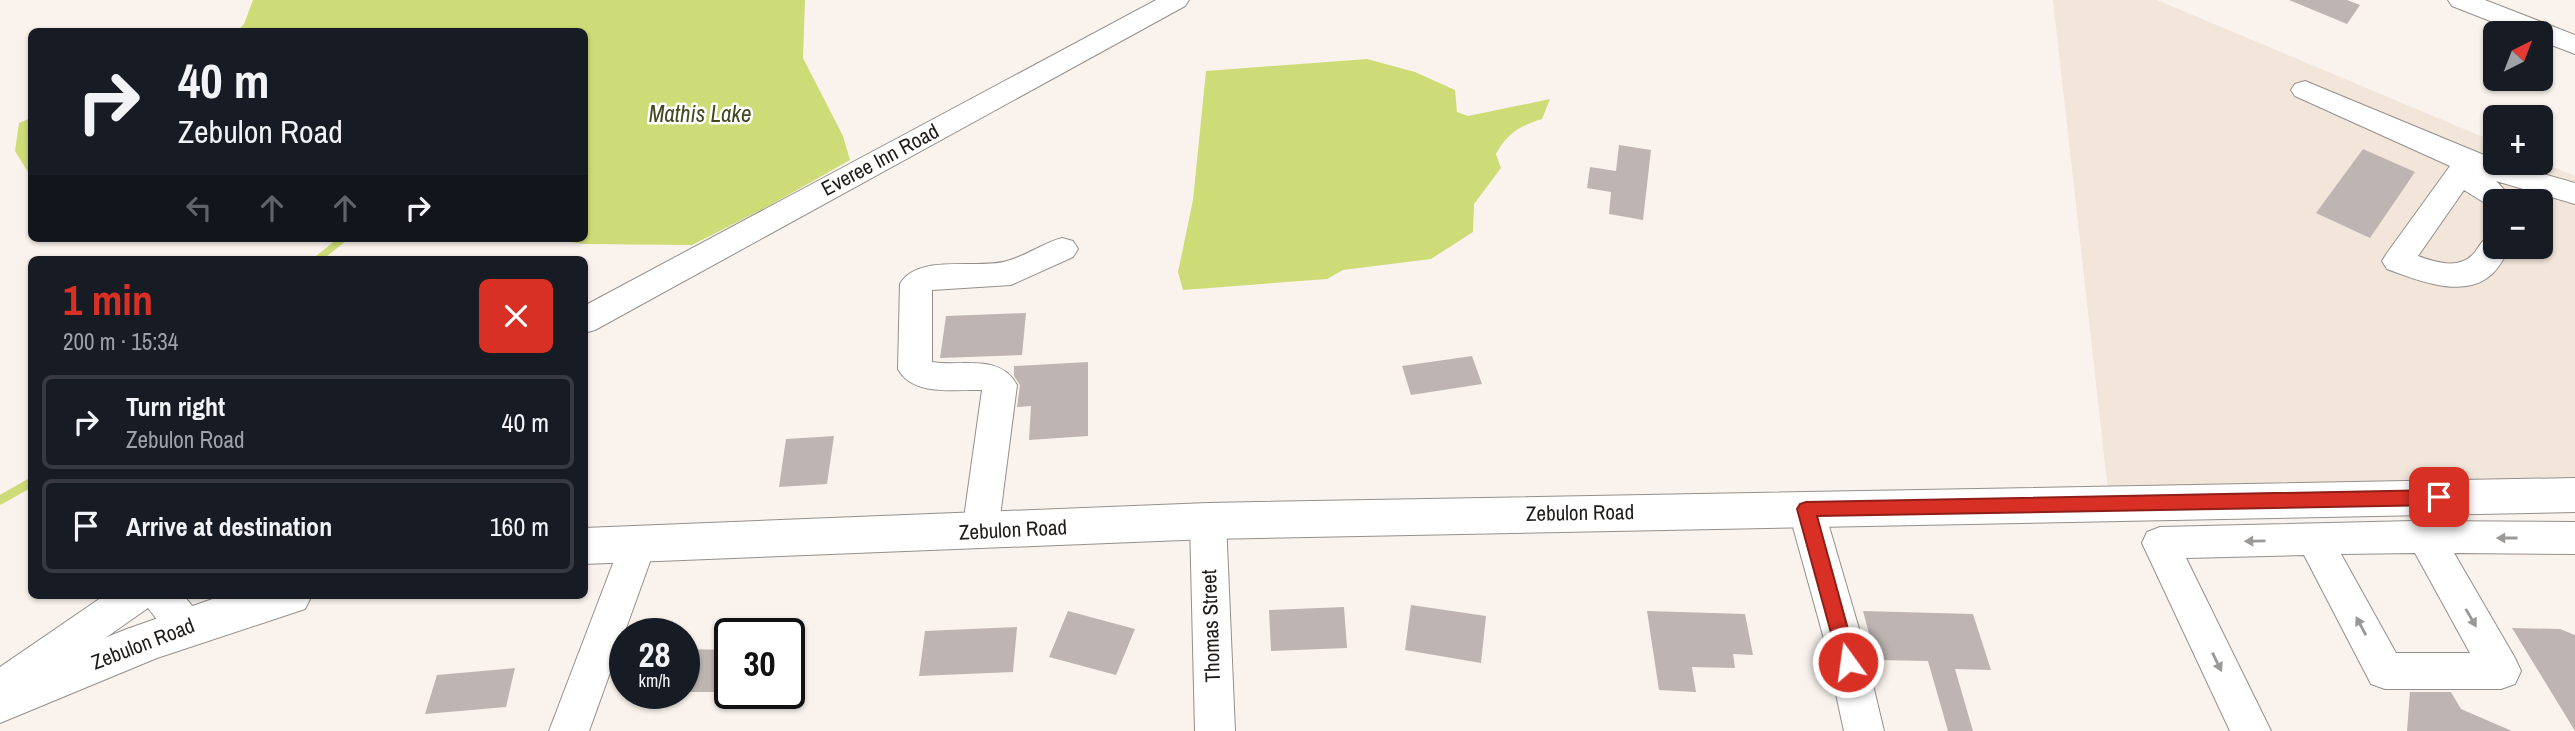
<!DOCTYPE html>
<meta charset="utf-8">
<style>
:root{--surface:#171b24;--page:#242831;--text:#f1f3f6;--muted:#9ea1a6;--line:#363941;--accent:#d93025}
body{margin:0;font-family:"Archivo Narrow",sans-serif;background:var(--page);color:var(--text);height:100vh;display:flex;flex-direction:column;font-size:26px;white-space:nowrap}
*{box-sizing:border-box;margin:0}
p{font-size:23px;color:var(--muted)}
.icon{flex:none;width:38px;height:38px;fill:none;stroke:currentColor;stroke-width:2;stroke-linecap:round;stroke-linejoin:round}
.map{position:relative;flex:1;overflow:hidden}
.side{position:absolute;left:28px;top:256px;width:560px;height:343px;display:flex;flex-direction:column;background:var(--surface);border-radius:10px;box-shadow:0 2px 5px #0004}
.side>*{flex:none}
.banner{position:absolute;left:28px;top:28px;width:560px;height:214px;border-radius:10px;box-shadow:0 2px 5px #0004;background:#171b24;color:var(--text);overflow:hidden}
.needle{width:46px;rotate:42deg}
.tools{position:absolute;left:2483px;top:21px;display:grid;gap:14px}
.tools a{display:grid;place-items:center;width:70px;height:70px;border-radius:10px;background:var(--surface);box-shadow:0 2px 5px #0004;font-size:35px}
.speed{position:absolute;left:609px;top:618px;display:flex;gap:14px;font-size:35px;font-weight:700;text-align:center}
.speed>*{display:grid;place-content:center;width:91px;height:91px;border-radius:50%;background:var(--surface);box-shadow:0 2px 5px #0004;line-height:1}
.speed small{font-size:18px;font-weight:400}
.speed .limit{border:4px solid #111;border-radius:10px;background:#fff;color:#111}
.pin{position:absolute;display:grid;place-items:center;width:60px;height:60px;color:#fff;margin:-30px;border-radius:14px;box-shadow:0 4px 10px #0006}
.me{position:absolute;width:77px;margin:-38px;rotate:346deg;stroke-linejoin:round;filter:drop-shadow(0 0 5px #0008)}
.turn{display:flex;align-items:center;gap:24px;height:147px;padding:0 35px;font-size:32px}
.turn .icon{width:91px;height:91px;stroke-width:2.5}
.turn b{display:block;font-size:49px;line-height:60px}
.lanes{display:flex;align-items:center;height:66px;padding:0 35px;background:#0003;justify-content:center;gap:35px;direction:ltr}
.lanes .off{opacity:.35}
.round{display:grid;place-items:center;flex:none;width:74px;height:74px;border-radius:10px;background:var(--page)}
.head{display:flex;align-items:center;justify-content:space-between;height:119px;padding:0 35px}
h1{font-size:42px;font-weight:700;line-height:52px;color:var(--accent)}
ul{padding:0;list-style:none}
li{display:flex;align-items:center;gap:21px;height:94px;margin:0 14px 10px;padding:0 21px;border:4px solid var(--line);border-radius:10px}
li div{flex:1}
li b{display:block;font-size:26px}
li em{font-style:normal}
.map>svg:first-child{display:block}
</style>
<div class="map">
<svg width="2575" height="731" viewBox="0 0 2575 731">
<rect width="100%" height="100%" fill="#faf3ed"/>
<!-- built -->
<path fill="#f2e5da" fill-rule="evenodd" d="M 2053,0 L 2157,0 L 2495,142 L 2496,163 L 2541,162 L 2575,176 L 2575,501 L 2109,499 ZM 2496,201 L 2541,201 L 2541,247 L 2496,247 Z"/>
<!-- water -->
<path fill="#cedc77" d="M 253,0 L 805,0 L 803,58 L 843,136 L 850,160 L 767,207 L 692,245 L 585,244 L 536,238 L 584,238 L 584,32 L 237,31 L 244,24 Z
M 1367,59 L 1415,72 L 1455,90 L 1457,112 L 1468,116 L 1550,99 L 1542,119 C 1520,126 1507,133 1496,154 L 1501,168 L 1474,204 L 1473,232 L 1431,259 L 1343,270 L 1327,279 L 1183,290 L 1178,272 L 1193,200 L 1206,71 Z
M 31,118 L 31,177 L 15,151 L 19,123 Z"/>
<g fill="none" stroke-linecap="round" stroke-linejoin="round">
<!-- stream-far1 -->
<path stroke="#cedc77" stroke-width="7" d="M 318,259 L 344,238"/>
<!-- stream -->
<path stroke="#cedc77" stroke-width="9" d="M 0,500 L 32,482"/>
</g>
<!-- building -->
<path fill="#beb5b2" d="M 2289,0 L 2347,0 L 2360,5 L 2347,24 Z
M 1619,145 L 1651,150 L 1643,220 L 1609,214 L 1611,192 L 1587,188 L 1590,167 L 1616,171 Z
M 2363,149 L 2415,172 L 2370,238 L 2316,213 Z
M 1026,313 L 1022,355 L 940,358 L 946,316 Z
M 1472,356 L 1482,384 L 1411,395 L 1402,366 Z
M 1088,362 L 1088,436 L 1029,440 L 1031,406 L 1017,407 L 1020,385 L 1014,376 L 1014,366 Z
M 834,436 L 827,484 L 779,487 L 786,439 Z
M 1411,605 L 1486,616 L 1481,663 L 1405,650 Z
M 1344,607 L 1347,648 L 1271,651 L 1269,610 Z
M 1068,611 L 1135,629 L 1116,675 L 1049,657 Z
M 1647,611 L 1745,614 L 1753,655 L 1733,654 L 1735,668 L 1692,667 L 1696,692 L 1659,690 Z
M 1863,611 L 1973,614 L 1991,670 L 1955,669 L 1973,731 L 1948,731 L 1928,661 L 1876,660 Z
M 1017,627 L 1013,672 L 919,676 L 925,631 Z
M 2512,628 L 2560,629 L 2575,635 L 2575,731 Z
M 684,649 L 730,650 L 730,692 L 684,692 Z
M 515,668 L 506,707 L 425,714 L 437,675 Z
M 2410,692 L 2451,692 L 2461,709 L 2512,731 L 2407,731 Z"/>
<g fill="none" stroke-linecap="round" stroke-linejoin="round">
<defs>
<path id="minor" d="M 1156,0 L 1189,0 L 1185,6 L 595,330 L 584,333 L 584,306 Z
M 2448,0 L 2485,0 L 2575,35 L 2575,54 L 2541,41 L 2541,33 L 2521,33 L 2452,6 Z
M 2305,81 L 2496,160 L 2496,163 L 2505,163 L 2575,183 L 2575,204 L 2496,181 L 2515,201 L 2496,201 L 2496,210 L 2464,190 L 2418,256 C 2437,263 2461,270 2475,252 C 2482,242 2484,237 2496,234 L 2496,247 L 2510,247 C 2505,256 2500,267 2492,274 C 2464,300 2417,280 2387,269 L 2382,261 L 2387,253 L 2450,166 L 2295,96 L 2291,90 L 2295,84 Z
M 1062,238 L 1073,241 L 1078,249 L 1073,257 L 1011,285 L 932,290 L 932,362 C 961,367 1000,353 1017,385 L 998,532 L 993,543 L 980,548 L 967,543 L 962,532 L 982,390 C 956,389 913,397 898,369 L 900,284 C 917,253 978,270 1007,261 C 1026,256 1043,243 1062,238 Z
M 1806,494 L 1819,498 L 1824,509 L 1862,639 L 1884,731 L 1844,731 L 1824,639 L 1788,509 L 1793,498 Z
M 1208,506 L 1221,510 L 1226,521 L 1235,731 L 1195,731 L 1190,521 L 1195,510 Z
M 2414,521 L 2575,522 L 2575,554 L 2454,553 L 2515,658 L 2521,671 L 2515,684 L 2501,689 L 2385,689 L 2371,684 L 2304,555 L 2186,558 L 2271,731 L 2230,731 L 2142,543 L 2147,532 L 2160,527 ZM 2415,553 L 2470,653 L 2396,653 L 2341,554 Z
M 638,529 L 651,534 L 656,545 L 589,731 L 549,731 L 620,545 L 625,534 Z
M 105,595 L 183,595 L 200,615 L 205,627 L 200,639 L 186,644 L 172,639 L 148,608 L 14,702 L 0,707 L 0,667 Z"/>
<path id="major" d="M 2575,478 L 2575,512 L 1208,539 L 584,564 L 584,528 L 1208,503 Z
M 224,595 L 312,595 L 305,609 L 157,658 L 0,723 L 0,680 L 127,629 Z"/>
</defs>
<!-- minor casing -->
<use href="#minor" stroke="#958f8a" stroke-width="2"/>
<!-- major casing -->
<use href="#major" stroke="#958f8a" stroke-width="2"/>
<!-- minor -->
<use href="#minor" fill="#fff" fill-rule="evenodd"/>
<!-- major -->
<use href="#major" fill="#fff" fill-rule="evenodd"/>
</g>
<!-- one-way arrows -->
<defs><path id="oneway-solid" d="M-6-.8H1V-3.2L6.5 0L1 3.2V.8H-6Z" transform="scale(1.75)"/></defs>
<g fill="#9a9998">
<use href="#oneway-solid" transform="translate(2507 538) rotate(-180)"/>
<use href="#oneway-solid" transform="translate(2255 541) rotate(179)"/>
<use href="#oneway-solid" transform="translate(2471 618) rotate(60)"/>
<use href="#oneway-solid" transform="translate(2361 626) rotate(-118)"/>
<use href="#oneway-solid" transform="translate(2217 662) rotate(64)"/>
</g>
<!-- route -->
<path fill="#d93025" stroke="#8d1f18" stroke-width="2" d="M 2439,490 L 2445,492 L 2448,497 L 2445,502 L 2439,505 L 1817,516 L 1857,662 L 1855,668 L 1848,670 L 1842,668 L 1839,662 L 1797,509 L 1800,504 L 1806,502 Z"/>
<g text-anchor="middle" stroke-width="5" stroke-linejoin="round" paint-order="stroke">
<!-- street labels -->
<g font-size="21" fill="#1f1c1a" stroke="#fff">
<text transform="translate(880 160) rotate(-28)" y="7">Everee Inn Road</text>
<text transform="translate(1580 513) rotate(-1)" y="7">Zebulon Road</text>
<text transform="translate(1013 530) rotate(-3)" y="7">Zebulon Road</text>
<text transform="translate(1211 626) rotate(-92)" y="7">Thomas Street</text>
<text transform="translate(143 644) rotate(-21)" y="7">Zebulon Road</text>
</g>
<!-- water labels -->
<g font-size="23" font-style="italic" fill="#43481f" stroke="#fff">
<text x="700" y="122">Mathis Lake</text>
</g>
</g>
</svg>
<div class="tools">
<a><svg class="needle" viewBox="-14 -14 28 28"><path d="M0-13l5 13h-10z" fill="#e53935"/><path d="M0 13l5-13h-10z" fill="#9ea1a6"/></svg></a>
<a>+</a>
<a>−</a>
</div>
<div class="speed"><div>28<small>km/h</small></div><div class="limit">30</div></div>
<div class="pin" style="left:2439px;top:497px;background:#d93025"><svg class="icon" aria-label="arrive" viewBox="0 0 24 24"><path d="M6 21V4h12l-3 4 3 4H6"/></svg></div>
<svg class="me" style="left:1848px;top:662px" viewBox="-20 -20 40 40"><circle r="17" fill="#d93025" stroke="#fff" stroke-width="3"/><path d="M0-11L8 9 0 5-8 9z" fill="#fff"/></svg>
<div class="banner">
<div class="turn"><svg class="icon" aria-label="right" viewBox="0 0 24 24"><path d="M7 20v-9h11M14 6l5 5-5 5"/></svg><div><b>40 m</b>Zebulon Road</div></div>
<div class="lanes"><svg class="icon off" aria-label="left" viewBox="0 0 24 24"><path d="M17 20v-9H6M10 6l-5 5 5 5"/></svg><svg class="icon off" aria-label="ahead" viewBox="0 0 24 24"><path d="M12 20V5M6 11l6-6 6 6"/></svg><svg class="icon off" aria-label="ahead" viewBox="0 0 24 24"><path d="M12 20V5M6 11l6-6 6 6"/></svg><svg class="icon" aria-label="right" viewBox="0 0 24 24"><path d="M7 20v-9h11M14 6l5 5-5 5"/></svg></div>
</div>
<section class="side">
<div class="head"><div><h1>1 min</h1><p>200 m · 15:34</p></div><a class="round" style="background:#d93025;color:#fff"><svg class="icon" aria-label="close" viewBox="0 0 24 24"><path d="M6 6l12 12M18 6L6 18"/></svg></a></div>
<ul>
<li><svg class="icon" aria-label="right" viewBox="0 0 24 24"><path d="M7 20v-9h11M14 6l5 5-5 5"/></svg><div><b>Turn right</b><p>Zebulon Road</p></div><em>40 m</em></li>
<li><svg class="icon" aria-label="arrive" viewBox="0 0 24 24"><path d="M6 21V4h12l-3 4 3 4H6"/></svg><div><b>Arrive at destination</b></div><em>160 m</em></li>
</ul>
</section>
</div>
